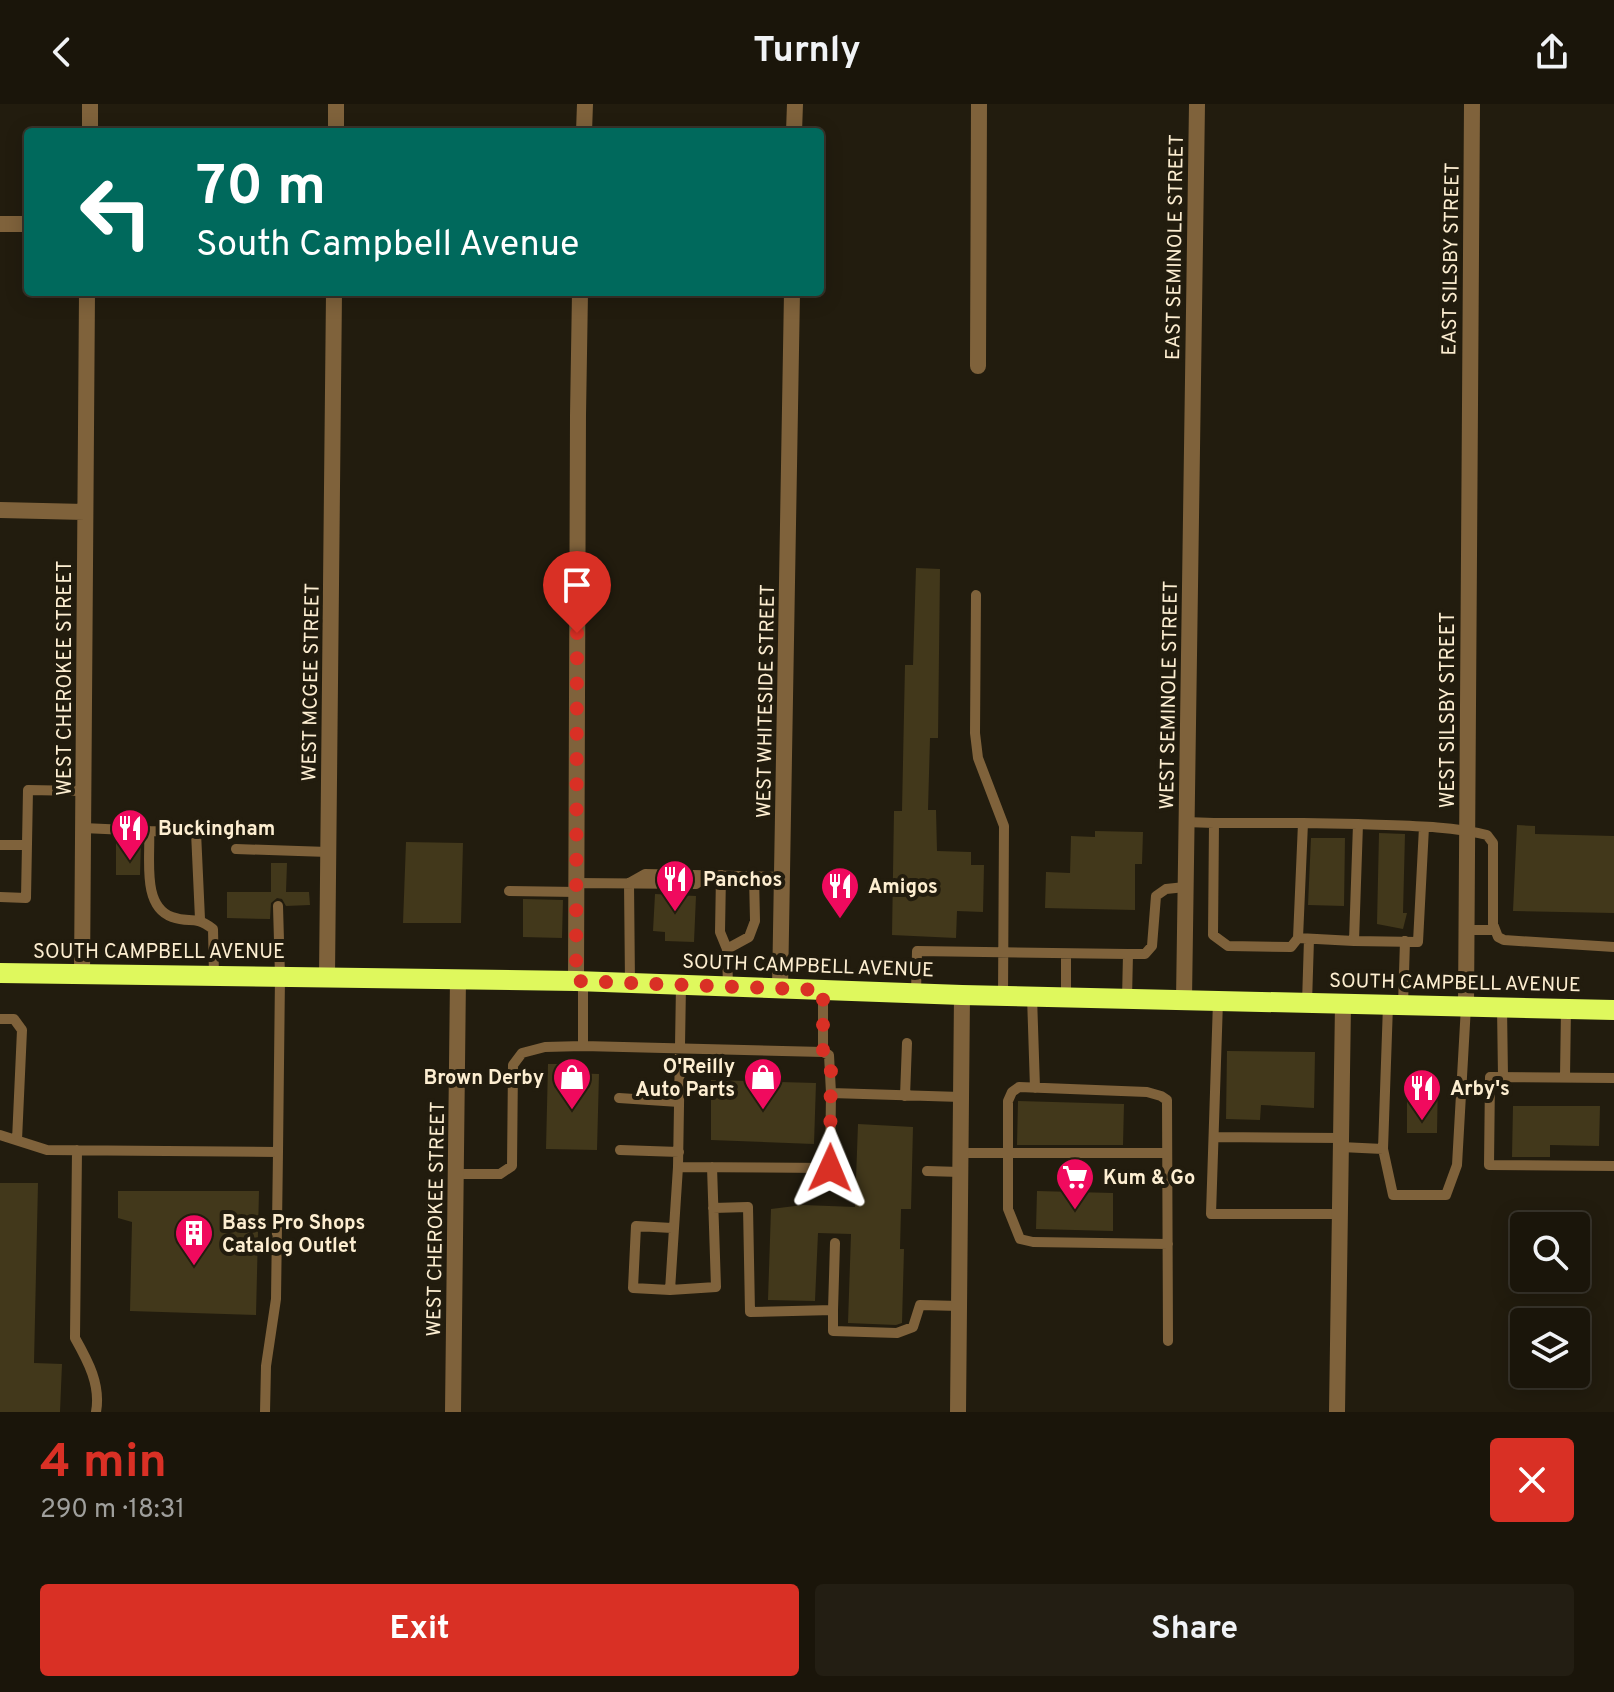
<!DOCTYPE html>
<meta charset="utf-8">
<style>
:root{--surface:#1a150a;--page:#231e13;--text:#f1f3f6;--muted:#9f9f9c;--line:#38342b;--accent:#d93025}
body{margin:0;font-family:Overpass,sans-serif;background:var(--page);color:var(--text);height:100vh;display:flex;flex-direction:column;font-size:30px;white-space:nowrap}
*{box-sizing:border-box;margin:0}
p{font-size:26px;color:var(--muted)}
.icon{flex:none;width:44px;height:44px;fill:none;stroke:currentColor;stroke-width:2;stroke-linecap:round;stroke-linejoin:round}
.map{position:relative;height:1308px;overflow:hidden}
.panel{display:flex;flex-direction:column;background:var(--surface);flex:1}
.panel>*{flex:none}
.top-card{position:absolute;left:24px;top:24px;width:800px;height:168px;border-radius:8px;box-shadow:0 4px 20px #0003,0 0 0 2px var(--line);background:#00695c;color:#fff;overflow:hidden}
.buttons{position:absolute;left:1510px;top:1108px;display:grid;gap:16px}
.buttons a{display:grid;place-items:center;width:80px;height:80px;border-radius:8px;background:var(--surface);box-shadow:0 4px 20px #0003,0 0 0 2px var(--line);font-size:40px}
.pin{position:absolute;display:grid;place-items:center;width:68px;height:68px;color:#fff;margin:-82px -34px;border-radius:50% 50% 50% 0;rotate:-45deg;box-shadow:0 0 8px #0007}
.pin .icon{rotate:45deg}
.me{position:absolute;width:88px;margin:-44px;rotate:1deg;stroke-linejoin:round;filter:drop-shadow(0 0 6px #0008)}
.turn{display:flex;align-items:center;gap:28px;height:168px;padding:0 40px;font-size:36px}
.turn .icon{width:104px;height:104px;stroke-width:2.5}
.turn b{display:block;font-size:56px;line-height:68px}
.round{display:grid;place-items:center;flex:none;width:84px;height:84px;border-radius:8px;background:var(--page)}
.summary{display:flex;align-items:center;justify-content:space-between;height:136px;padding:0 40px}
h1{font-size:48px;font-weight:700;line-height:60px;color:var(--accent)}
.button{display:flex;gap:16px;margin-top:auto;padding:16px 40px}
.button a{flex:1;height:92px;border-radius:8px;background:var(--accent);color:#fff;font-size:32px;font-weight:700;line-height:92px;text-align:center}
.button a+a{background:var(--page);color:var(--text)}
header{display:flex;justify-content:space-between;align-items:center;height:104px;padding:0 40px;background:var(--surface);font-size:36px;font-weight:700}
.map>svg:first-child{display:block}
</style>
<header><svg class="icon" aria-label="back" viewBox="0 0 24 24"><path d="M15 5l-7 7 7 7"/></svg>Turnly<svg class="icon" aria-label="share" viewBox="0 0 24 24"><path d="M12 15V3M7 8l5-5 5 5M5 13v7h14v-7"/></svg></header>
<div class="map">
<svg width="1614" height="1308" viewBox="0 0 1614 1308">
<rect width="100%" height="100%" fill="#221c0e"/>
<!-- building -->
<path fill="#42381b" d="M 916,464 L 940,465 L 938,634 L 930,634 L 928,706 L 936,706 L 937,747 L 971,748 L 971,761 L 984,761 L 983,808 L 957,807 L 956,834 L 892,831 L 894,707 L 902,707 L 905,561 L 913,561 Z
M 1517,721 L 1535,722 L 1535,730 L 1614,732 L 1614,809 L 1513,807 Z
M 1095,727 L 1143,728 L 1142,760 L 1135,760 L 1135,806 L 1045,804 L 1046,768 L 1070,769 L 1071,732 L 1095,733 Z
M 1379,729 L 1405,730 L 1403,809 L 1407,809 L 1403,825 L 1377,820 Z
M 1311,734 L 1345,734 L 1344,802 L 1308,801 Z
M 116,737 L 141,738 L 140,771 L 116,771 Z
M 406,738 L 463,739 L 461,819 L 403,819 Z
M 271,759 L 287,759 L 286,788 L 309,788 L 310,801 L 286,802 L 282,795 L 277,794 L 271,799 L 270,815 L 227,814 L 227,788 L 271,788 Z
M 655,790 L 696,792 L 694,838 L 665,837 L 665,828 L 653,827 Z
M 523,795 L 563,796 L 562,834 L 523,833 Z
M 1227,947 L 1315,948 L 1314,1004 L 1261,1001 L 1260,1016 L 1226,1015 Z
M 548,960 L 559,960 L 567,969 L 599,970 L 597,1046 L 546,1045 Z
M 1407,973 L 1438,973 L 1437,1029 L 1407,1029 Z
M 711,976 L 816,979 L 814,1040 L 711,1036 Z
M 1018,997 L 1124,1000 L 1123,1041 L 1017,1041 Z
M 1513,1002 L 1600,1002 L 1599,1042 L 1550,1041 L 1550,1053 L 1512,1053 Z
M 858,1020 L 913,1023 L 911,1105 L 901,1105 L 900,1145 L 904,1145 L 902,1219 L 896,1221 L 848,1219 L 851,1130 L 818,1129 L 815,1197 L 768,1196 L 771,1105 L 803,1101 L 855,1103 Z
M 0,1079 L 38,1079 L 34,1259 L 62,1260 L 60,1308 L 0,1308 Z
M 118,1087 L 259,1087 L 256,1211 L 130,1207 L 132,1118 L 118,1114 Z
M 1037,1087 L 1113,1089 L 1113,1127 L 1036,1125 Z"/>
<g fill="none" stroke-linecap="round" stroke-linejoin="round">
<!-- service -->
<path stroke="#7f623b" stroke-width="10" d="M 976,491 L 975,629 L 978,654 L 1004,722 L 1003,892
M 1186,718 L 1214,719
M 1424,723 L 1418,838 L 1354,837 L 1358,720 C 1401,722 1446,721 1487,731 L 1493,739 L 1493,820 L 1498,833 L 1504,836 L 1614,843
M 83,724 L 149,727 C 151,752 141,802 172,813 C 191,820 193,810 213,825 L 214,872
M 149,727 L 196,728 L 200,815
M 0,741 L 27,741
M 236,745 L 328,748
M 721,771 L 720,828 L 727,845 L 728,883
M 576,779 L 696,780 L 709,770
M 509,787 L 577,788
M 0,793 L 26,794 L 28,686 L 83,687
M 1466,826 L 1494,826
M 1298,834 L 1291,843 L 1228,842 L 1213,831 L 1214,719 L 1303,719
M 1354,837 L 1298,834 L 1303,719 L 1358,720
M 727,845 L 749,833 L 755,817 L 754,772
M 1066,850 L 1066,893
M 1128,850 L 1145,850 L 1152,842 L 1156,792 L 1166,785 L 1185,783
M 583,877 L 583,942 L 823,948 L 829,951 L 831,989 L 961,993
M 630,879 L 629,779 L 645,770 L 782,773
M 681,881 L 678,1063 L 830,1064 L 831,989
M 823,886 L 823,948
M 916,889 L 917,847 L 1128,850 L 1127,895
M 1032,892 L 1035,984
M 1218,897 L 1211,1110 L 1340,1110
M 1307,899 L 1309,835
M 1403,901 L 1405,837
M 1502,903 L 1503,973
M 0,915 L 14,915 L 22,926 L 17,1036
M 1565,973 L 1566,904
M 1614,974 L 1490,973 L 1489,1061 L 1614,1062
M 905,992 L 907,939
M 619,994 L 679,998
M 0,1031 L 47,1046 L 278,1048 L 280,872 L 278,802
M 1214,1033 L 1341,1034
M 1341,1043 L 1383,1045 L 1393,1091 L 1446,1091 L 1457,1061 L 1466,902
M 1383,1045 L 1388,901
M 77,1046 L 75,1234 C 88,1257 101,1281 96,1308
M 620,1046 L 679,1048
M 960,1049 L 1167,1049
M 927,1067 L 960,1068
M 456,1070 L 500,1070 L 512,1062 L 513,961 L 522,949 L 545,943 L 583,942
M 713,1104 L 748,1103 L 750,1208 L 833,1206 L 833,1227 L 897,1229 L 913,1223 L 920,1201 L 959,1202
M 672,1124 L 636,1122 L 633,1184 L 670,1186 L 678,1063
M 1168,1140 L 1033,1138 L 1020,1135 L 1008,1105 L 1008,997 L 1012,988 L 1019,983 L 1147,988 L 1161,992 L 1167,996 L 1168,1237
M 670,1186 L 716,1183 L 712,1063
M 833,1206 L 835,1139
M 265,1308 L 266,1262 L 276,1195 L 278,1048"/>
<!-- minor -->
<path stroke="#7f623b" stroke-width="16" d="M 90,28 L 90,0
M 336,28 L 336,0
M 584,28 L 585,0
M 794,28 L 795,0
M 0,120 L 28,120
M 978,262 L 979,0
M 0,406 L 85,408
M 82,871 L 87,188
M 327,872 L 334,188
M 576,877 L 578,311 L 580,188
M 780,885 L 792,188
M 1466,902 L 1472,0
M 453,1308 L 458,874
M 958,1308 L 962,891
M 1337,1308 L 1343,900"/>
<!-- tertiary -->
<path stroke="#7f623b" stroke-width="16" d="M 1184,896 L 1197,0"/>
<!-- primary -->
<path stroke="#dff85d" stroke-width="20" d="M 0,869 L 576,877 L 962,891 L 1614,906"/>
</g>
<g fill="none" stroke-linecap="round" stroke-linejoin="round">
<!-- route -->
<path stroke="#d93025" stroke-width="14" stroke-dasharray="0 25.2" d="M 577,529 L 576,877 L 823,886 L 823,948 L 829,951 L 831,956 L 830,1064"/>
</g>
<!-- icons -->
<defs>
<symbol id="restaurant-pin" viewBox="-11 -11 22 30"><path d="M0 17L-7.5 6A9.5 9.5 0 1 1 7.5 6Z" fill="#f00a5e" stroke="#221c0e"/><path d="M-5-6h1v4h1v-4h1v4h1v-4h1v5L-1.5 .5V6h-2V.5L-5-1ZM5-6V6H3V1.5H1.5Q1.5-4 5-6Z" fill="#fff"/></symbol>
<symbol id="shop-pin" viewBox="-11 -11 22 30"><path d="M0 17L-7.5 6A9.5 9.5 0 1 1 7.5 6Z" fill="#f00a5e" stroke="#221c0e"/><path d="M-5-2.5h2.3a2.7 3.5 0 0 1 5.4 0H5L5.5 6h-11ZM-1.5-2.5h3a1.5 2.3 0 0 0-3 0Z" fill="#fff"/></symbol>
<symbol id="supermarket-pin" viewBox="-11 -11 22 30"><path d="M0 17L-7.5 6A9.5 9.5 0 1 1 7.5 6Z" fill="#f00a5e" stroke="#221c0e"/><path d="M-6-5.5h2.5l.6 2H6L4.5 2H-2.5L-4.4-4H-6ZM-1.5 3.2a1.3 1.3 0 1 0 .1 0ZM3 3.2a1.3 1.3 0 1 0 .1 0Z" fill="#fff"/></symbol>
<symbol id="building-pin" viewBox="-11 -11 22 30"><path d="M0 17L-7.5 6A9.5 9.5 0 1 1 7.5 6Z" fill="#f00a5e" stroke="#221c0e"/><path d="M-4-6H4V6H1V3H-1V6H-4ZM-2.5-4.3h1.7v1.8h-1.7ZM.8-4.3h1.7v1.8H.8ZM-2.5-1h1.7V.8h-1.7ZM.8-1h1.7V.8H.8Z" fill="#fff"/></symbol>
</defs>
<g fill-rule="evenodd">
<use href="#restaurant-pin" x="108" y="702" width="44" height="60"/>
<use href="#restaurant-pin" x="653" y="753" width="44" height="60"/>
<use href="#restaurant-pin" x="818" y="760" width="44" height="60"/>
<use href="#shop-pin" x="550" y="951" width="44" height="60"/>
<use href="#shop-pin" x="741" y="951" width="44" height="60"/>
<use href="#restaurant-pin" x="1400" y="962" width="44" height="60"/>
<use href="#supermarket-pin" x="1053" y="1051" width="44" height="60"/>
<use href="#building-pin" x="172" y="1107" width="44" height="60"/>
</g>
<g text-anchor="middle" stroke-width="8" stroke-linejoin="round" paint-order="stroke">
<!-- street labels -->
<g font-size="20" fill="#fdeed1" stroke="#221c0e">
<text transform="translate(1174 143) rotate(-89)" y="7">EAST SEMINOLE STREET</text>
<text transform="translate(1450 155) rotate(-89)" y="7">EAST SILSBY STREET</text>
<text transform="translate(64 574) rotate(-90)" y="7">WEST CHEROKEE STREET</text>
<text transform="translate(310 578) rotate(-89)" y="7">WEST MCGEE STREET</text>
<text transform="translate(1168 591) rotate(-89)" y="7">WEST SEMINOLE STREET</text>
<text transform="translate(765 597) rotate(-89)" y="7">WEST WHITESIDE STREET</text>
<text transform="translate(1447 606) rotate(-90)" y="7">WEST SILSBY STREET</text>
<text x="159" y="854">SOUTH CAMPBELL AVENUE</text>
<text transform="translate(808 861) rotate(2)" y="7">SOUTH CAMPBELL AVENUE</text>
<text transform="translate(1455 878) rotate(1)" y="7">SOUTH CAMPBELL AVENUE</text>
<text transform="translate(435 1115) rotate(-89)" y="7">WEST CHEROKEE STREET</text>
</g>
<!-- poi labels -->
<g font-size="20" font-weight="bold" fill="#fdeed1" stroke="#221c0e" text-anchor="start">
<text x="158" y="731">Buckingham</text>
<text x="703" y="782">Panchos</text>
<text x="868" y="789">Amigos</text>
<text x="735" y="969" text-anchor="end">O'Reilly<tspan x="735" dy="23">Auto Parts</tspan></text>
<text x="544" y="980" text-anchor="end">Brown Derby</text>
<text x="1450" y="991">Arby's</text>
<text x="1103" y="1080">Kum &amp; Go</text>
<text x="222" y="1125">Bass Pro Shops<tspan x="222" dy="23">Catalog Outlet</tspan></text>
</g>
</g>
</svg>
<div class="buttons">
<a><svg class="icon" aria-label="search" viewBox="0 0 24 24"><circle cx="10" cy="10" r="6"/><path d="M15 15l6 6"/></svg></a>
<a><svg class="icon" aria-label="layers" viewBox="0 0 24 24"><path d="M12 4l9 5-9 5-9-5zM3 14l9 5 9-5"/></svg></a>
</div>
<div class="pin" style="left:577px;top:529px;background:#d93025"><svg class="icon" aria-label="arrive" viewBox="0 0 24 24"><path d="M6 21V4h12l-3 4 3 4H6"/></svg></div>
<svg class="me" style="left:830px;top:1064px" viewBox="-20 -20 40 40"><path d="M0-17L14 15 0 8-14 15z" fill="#d93025" stroke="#fff" stroke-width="4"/></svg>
<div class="top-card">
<div class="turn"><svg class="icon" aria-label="left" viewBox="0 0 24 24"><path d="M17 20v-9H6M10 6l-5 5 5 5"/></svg><div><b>70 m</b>South Campbell Avenue</div></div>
</div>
</div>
<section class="panel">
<div class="summary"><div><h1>4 min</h1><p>290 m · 18:31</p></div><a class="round" style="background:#d93025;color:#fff"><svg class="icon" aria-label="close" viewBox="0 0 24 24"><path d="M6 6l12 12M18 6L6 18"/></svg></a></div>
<div class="button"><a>Exit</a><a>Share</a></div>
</section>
